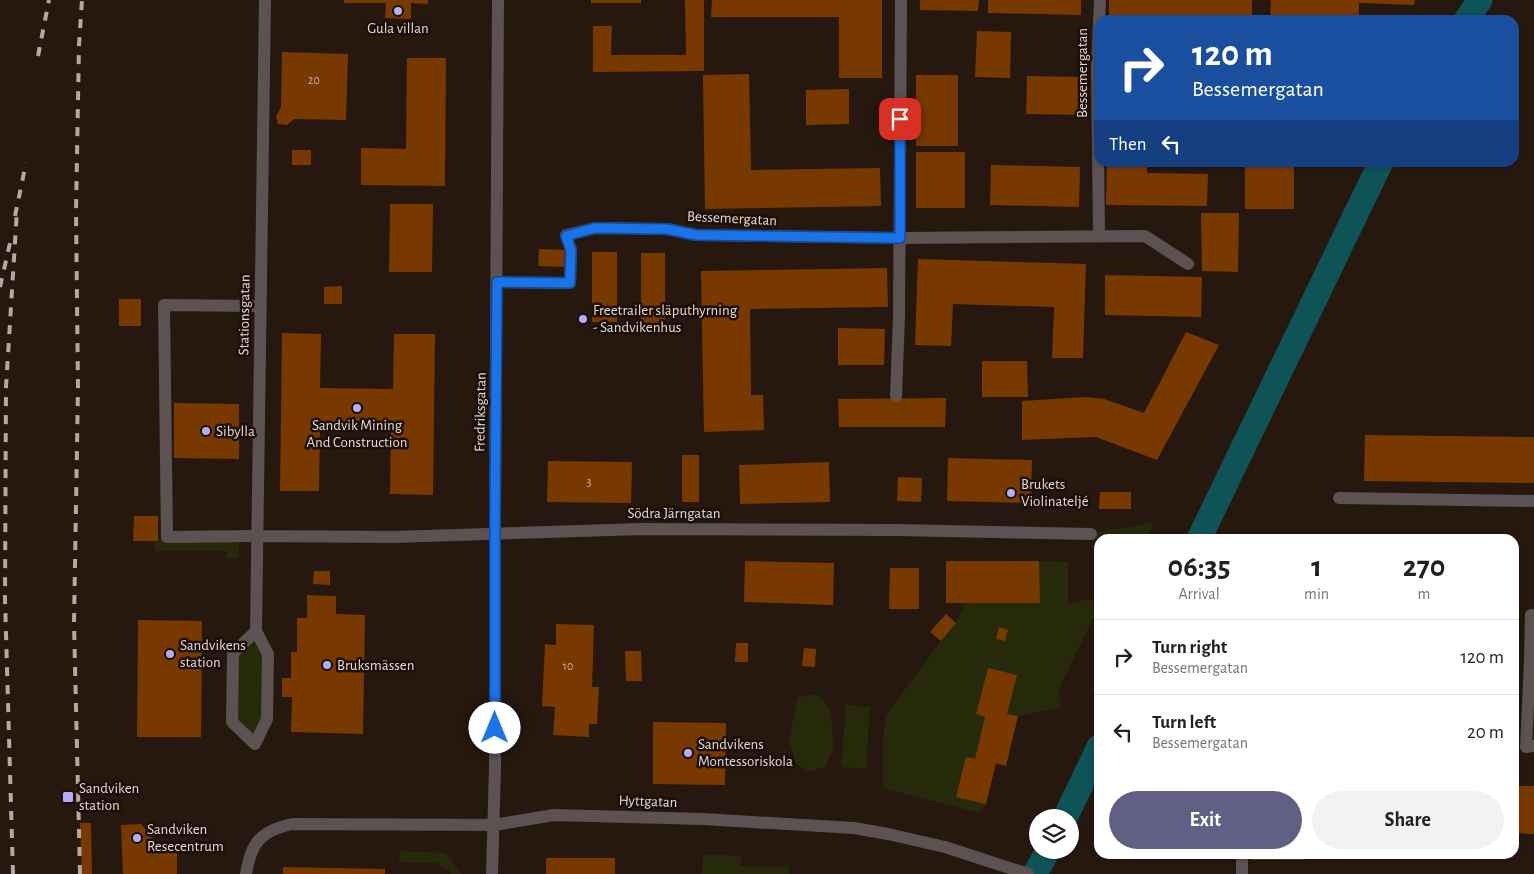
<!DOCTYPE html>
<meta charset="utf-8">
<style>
:root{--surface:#fff;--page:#f2f2f2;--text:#202124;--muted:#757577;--line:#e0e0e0;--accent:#616084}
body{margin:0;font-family:"Alegreya Sans",sans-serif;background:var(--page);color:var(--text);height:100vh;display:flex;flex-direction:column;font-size:19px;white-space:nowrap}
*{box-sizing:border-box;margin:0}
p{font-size:16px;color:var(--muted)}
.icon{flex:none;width:28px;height:28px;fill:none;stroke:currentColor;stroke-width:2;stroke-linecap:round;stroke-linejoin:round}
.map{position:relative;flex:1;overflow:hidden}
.drawer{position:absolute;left:1094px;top:534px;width:425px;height:325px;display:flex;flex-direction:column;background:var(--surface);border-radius:15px;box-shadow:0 1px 4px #0004}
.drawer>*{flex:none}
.guide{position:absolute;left:1094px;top:15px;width:425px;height:152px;border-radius:15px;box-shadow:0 1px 4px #0004;background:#1a4fa0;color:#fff;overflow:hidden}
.tools{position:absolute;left:1029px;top:809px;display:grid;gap:10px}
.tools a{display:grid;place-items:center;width:50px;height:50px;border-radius:50%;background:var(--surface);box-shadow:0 1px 4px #0004;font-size:25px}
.pin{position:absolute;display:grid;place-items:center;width:42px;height:42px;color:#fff;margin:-21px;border-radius:10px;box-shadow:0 2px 8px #0006}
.me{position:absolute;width:55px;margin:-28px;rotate:0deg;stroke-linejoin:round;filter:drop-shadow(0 0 4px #0008)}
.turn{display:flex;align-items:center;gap:18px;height:105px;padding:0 15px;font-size:22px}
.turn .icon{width:65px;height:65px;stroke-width:2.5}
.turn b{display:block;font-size:35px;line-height:42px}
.then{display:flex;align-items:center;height:48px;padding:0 15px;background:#0003;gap:10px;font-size:19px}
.eta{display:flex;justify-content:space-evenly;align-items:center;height:85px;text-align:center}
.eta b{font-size:30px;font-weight:600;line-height:35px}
.button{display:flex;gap:10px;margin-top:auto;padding:10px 15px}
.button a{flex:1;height:58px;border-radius:30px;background:var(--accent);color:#fff;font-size:20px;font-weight:600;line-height:58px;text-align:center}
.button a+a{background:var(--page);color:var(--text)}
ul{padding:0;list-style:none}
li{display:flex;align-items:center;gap:15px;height:75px;padding:0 15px;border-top:1px solid var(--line)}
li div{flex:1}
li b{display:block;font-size:19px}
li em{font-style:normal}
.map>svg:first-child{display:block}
</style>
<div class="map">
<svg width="1534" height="874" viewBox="0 0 1534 874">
<rect width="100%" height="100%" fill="#26180f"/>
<!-- green -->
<path fill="#262a0a" d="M 1154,522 L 1146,539 L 1099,539 L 1099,563 L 1091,534 Z
M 167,537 L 239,542 L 238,558 L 226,558 L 227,551 L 155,551 L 155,541 Z
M 1039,561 L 1068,562 L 1068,603 L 1099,598 L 1094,616 L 1058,691 L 1061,707 L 1018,716 L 1006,766 L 996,764 L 986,804 L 979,813 L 883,788 L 882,747 L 886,715 L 941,641 L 956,623 L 966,603 L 1039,603 Z
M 256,631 L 268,654 L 268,688 L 255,744 L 232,722 L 233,653 Z
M 817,694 L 831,710 L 833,748 L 826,767 L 809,771 L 796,764 L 789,740 L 798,697 Z
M 846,705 L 870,707 L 866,769 L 841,767 Z
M 400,851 L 445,853 L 461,874 L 452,874 L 437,863 L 399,862 Z
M 703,854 L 741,856 L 740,866 L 789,867 L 789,874 L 702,874 Z"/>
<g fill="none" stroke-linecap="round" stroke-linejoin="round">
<!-- canal -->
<path stroke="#0e5356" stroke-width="25" d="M 1466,20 L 1480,0
M 1199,539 L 1381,162
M 1065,818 L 1099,747
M 1035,874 L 1048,850"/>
</g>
<!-- building -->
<path fill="#783900" d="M 344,0 L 428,0 L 428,4 L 411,3 L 411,19 L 385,18 L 386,3 L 344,3 Z
M 591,0 L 641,0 L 641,3 L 591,3 Z
M 685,0 L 704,0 L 704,71 L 593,72 L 593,26 L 612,26 L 611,55 L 686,55 Z
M 712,0 L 882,0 L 882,78 L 839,78 L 839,17 L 711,17 Z
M 920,0 L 979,0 L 978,11 L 920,10 Z
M 988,0 L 1081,0 L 1081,15 L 988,13 Z
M 1109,0 L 1252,0 L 1252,19 L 1149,17 L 1149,20 L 1109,20 Z
M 1271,0 L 1415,0 L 1414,5 L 1359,3 L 1359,20 L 1270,20 Z
M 977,31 L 1011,32 L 1010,78 L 975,77 Z
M 282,52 L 348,54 L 346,120 L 294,119 L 287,125 L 278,124 L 276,117 L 281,107 Z
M 407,58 L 446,58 L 445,186 L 361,185 L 361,148 L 406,149 Z
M 749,74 L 751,170 L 880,168 L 881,206 L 705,209 L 703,75 Z
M 916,75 L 958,75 L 958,146 L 916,146 Z
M 1027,76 L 1083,77 L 1082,115 L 1026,114 Z
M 849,89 L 849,124 L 806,125 L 806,90 Z
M 292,150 L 311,150 L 311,165 L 292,165 Z
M 916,152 L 965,152 L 965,208 L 916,208 Z
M 1107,162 L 1147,162 L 1147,173 L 1208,174 L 1207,206 L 1106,205 Z
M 1245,162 L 1294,162 L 1294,209 L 1245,209 Z
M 991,165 L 1080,167 L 1079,207 L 990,205 Z
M 390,204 L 433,204 L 432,272 L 389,272 Z
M 1201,213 L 1239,213 L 1238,272 L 1202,271 Z
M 539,249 L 565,250 L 564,267 L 538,266 Z
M 592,252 L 617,252 L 617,322 L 592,322 Z
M 641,253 L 665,253 L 665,325 L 641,325 Z
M 918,259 L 1086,264 L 1083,358 L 1052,358 L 1054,307 L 953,304 L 951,346 L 915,345 Z
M 887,268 L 888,307 L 750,309 L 751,395 L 763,395 L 764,430 L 704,432 L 701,271 Z
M 1105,275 L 1202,277 L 1201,317 L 1105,315 Z
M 342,286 L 342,304 L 324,304 L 324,287 Z
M 119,299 L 141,299 L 141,326 L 119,326 Z
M 838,328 L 885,329 L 884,365 L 838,365 Z
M 1186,332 L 1219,345 L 1157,460 L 1096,437 L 1022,440 L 1022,401 L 1086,397 L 1104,399 L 1144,413 Z
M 282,333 L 321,334 L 320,388 L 393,389 L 394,334 L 435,334 L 433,495 L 390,494 L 391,429 L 320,428 L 319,491 L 280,491 Z
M 982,361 L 1027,361 L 1028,397 L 982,397 Z
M 946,398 L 945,427 L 839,427 L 838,399 Z
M 174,403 L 239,404 L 239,459 L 174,458 Z
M 1365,435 L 1534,437 L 1534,483 L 1364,481 Z
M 682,455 L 699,455 L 699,502 L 682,502 Z
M 948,458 L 1032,460 L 1031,503 L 947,501 Z
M 548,461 L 632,462 L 631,503 L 547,502 Z
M 829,462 L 830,502 L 740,504 L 739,465 Z
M 898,477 L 922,478 L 921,502 L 897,501 Z
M 1100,492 L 1131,492 L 1131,509 L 1099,509 Z
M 134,516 L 158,516 L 158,541 L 133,541 Z
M 745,561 L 834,563 L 833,605 L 744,602 Z
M 946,561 L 1039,561 L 1040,603 L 946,603 Z
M 890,568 L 919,568 L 919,609 L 889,609 Z
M 314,571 L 330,571 L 330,585 L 313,584 Z
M 307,595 L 336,596 L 336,614 L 365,615 L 363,734 L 291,732 L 292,697 L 282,697 L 282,678 L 291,678 L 291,652 L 297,652 L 297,618 L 307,618 Z
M 946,614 L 956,623 L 941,641 L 930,632 Z
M 138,620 L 202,621 L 201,737 L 137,737 Z
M 556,624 L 594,625 L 592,687 L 599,687 L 597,724 L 589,724 L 589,737 L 553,735 L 555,707 L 542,706 L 545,644 L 556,645 Z
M 999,627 L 1008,630 L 1005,641 L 996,639 Z
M 736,643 L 748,643 L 748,662 L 735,662 Z
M 804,648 L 816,649 L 815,667 L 802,666 Z
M 625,651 L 641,651 L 642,681 L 626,681 Z
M 988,668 L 1017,675 L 1007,714 L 1018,716 L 1006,766 L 996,763 L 986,804 L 956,797 L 966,757 L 975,759 L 985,717 L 976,714 Z
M 653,722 L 726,723 L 725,785 L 653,784 Z
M 1514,786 L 1534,786 L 1534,834 L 1514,833 Z
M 80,823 L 91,823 L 92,874 L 82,874 Z
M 141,824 L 163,851 L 177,853 L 177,874 L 123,874 L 121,825 Z
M 1251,854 L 1303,854 L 1303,860 L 1251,860 Z
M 546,858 L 615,858 L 615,874 L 546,874 Z
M 283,867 L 385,869 L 385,874 L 283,874 Z"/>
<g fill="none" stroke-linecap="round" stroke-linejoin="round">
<!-- service -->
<path stroke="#5c5252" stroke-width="12" d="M 1339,498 L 1534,501
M 257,536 L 167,537 L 164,305 L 260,306
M 1531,615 L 1530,660 L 1534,660
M 1530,660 L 1526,747 L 1534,746
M 1242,874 L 1242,854"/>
<!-- minor -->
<path stroke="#5c5252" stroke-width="12" d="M 1099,236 L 1097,68 L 1100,0
M 497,282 L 570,283 L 571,250 L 566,235 L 595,228 L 667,229 L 696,235 L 900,238 L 1145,236 L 1188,264
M 896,396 L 899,316 L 901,0
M 257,536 L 394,537 L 641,529 L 896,530 L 1091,534
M 256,631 L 233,653 L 232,722 L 255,744 L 267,719 L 268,654 L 256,631 L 265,0
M 246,874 C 251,843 260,831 292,824 L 494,825 L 554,815 L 703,819 L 854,828 L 888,834 L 945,847 L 1028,874"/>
<!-- tertiary -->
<path stroke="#5c5252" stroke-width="12" d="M 492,874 L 495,767 L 495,515 L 498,0"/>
<!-- rail -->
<path stroke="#b4a9a2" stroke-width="4" stroke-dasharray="9 9" stroke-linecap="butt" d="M 38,56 L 49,0
M 15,216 L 26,163
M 0,287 L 10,243
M 13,874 L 5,599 L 6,387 L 17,210
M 80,874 L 74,623 L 78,388 L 76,213 L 79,45 L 82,0"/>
</g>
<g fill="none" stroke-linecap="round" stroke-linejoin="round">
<defs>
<path id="route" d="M 495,728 L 495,515 L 497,282 L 570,283 L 571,250 L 566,236 L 595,228 L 667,229 L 696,235 L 900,238 L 900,119"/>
</defs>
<!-- route casing -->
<use href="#route" stroke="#114b97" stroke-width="12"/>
<!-- route -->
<use href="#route" stroke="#1a73e8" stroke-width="9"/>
</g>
<!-- markers -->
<g fill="#b0aefa" stroke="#1c0f07" stroke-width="2">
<circle cx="398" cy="11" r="5"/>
<circle cx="583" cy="319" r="5"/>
<circle cx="357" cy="408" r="5"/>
<circle cx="206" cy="431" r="5"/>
<circle cx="1011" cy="493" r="5"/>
<circle cx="170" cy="654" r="5"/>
<circle cx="327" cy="665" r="5"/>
<circle cx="688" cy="753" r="5"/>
<rect x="62" y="791" width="12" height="12" rx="2.5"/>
<circle cx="137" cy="838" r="5"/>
</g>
<g text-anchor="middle" stroke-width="5" stroke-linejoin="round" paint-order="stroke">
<!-- number labels -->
<g font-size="12" fill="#c8b19e">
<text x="314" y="84">20</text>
<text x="589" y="486">3</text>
<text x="568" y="670">10</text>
</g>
<!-- poi labels -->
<g font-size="15" fill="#e3d9d3" stroke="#1c0f07" text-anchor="start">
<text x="398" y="33" text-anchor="middle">Gula villan</text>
<text x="593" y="315">Freetrailer släputhyrning<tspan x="593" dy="17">- Sandvikenhus</tspan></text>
<text x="357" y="430" text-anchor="middle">Sandvik Mining<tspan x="357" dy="17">And Construction</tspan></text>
<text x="216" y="436">Sibylla</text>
<text x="1021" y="489">Brukets<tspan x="1021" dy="17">Violinateljé</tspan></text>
<text x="180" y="650">Sandvikens<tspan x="180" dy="17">station</tspan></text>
<text x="337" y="670">Bruksmässen</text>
<text x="698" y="749">Sandvikens<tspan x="698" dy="17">Montessoriskola</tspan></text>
<text x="79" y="793">Sandviken<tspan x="79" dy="17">station</tspan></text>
<text x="147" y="834">Sandviken<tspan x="147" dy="17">Resecentrum</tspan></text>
</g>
<!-- street labels -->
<g font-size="15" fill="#e3d9d3" stroke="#1c0f07">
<text transform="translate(1082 73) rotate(-90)" y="5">Bessemergatan</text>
<text transform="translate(732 218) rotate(3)" y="5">Bessemergatan</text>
<text transform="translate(244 315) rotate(-89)" y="5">Stationsgatan</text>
<text transform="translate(480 412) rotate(-89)" y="5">Fredriksgatan</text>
<text x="674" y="518">Södra Järngatan</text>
<text transform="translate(648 801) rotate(2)" y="5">Hyttgatan</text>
</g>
</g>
</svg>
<div class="tools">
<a><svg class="icon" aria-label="layers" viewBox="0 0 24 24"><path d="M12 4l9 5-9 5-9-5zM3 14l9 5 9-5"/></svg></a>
</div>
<div class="pin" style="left:900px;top:119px;background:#d93025"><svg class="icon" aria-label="arrive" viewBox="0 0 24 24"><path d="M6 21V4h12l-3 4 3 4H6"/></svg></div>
<svg class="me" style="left:495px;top:728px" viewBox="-20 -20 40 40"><circle r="19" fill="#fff"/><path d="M0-13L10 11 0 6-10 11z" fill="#1a73e8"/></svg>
<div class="guide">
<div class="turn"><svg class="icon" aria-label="right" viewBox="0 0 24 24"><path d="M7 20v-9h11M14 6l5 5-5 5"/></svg><div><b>120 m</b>Bessemergatan</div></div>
<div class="then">Then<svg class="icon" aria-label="left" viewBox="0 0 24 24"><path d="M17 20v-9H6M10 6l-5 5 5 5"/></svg></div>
</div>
<section class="drawer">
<div class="eta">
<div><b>06:35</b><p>Arrival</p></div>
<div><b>1</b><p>min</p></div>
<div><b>270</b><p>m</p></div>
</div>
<ul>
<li><svg class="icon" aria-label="right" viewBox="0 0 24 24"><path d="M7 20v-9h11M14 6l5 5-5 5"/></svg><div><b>Turn right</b><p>Bessemergatan</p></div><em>120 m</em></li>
<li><svg class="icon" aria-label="left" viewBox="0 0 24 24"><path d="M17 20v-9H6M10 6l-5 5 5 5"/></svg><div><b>Turn left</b><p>Bessemergatan</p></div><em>20 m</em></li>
</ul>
<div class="button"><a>Exit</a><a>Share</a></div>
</section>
</div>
